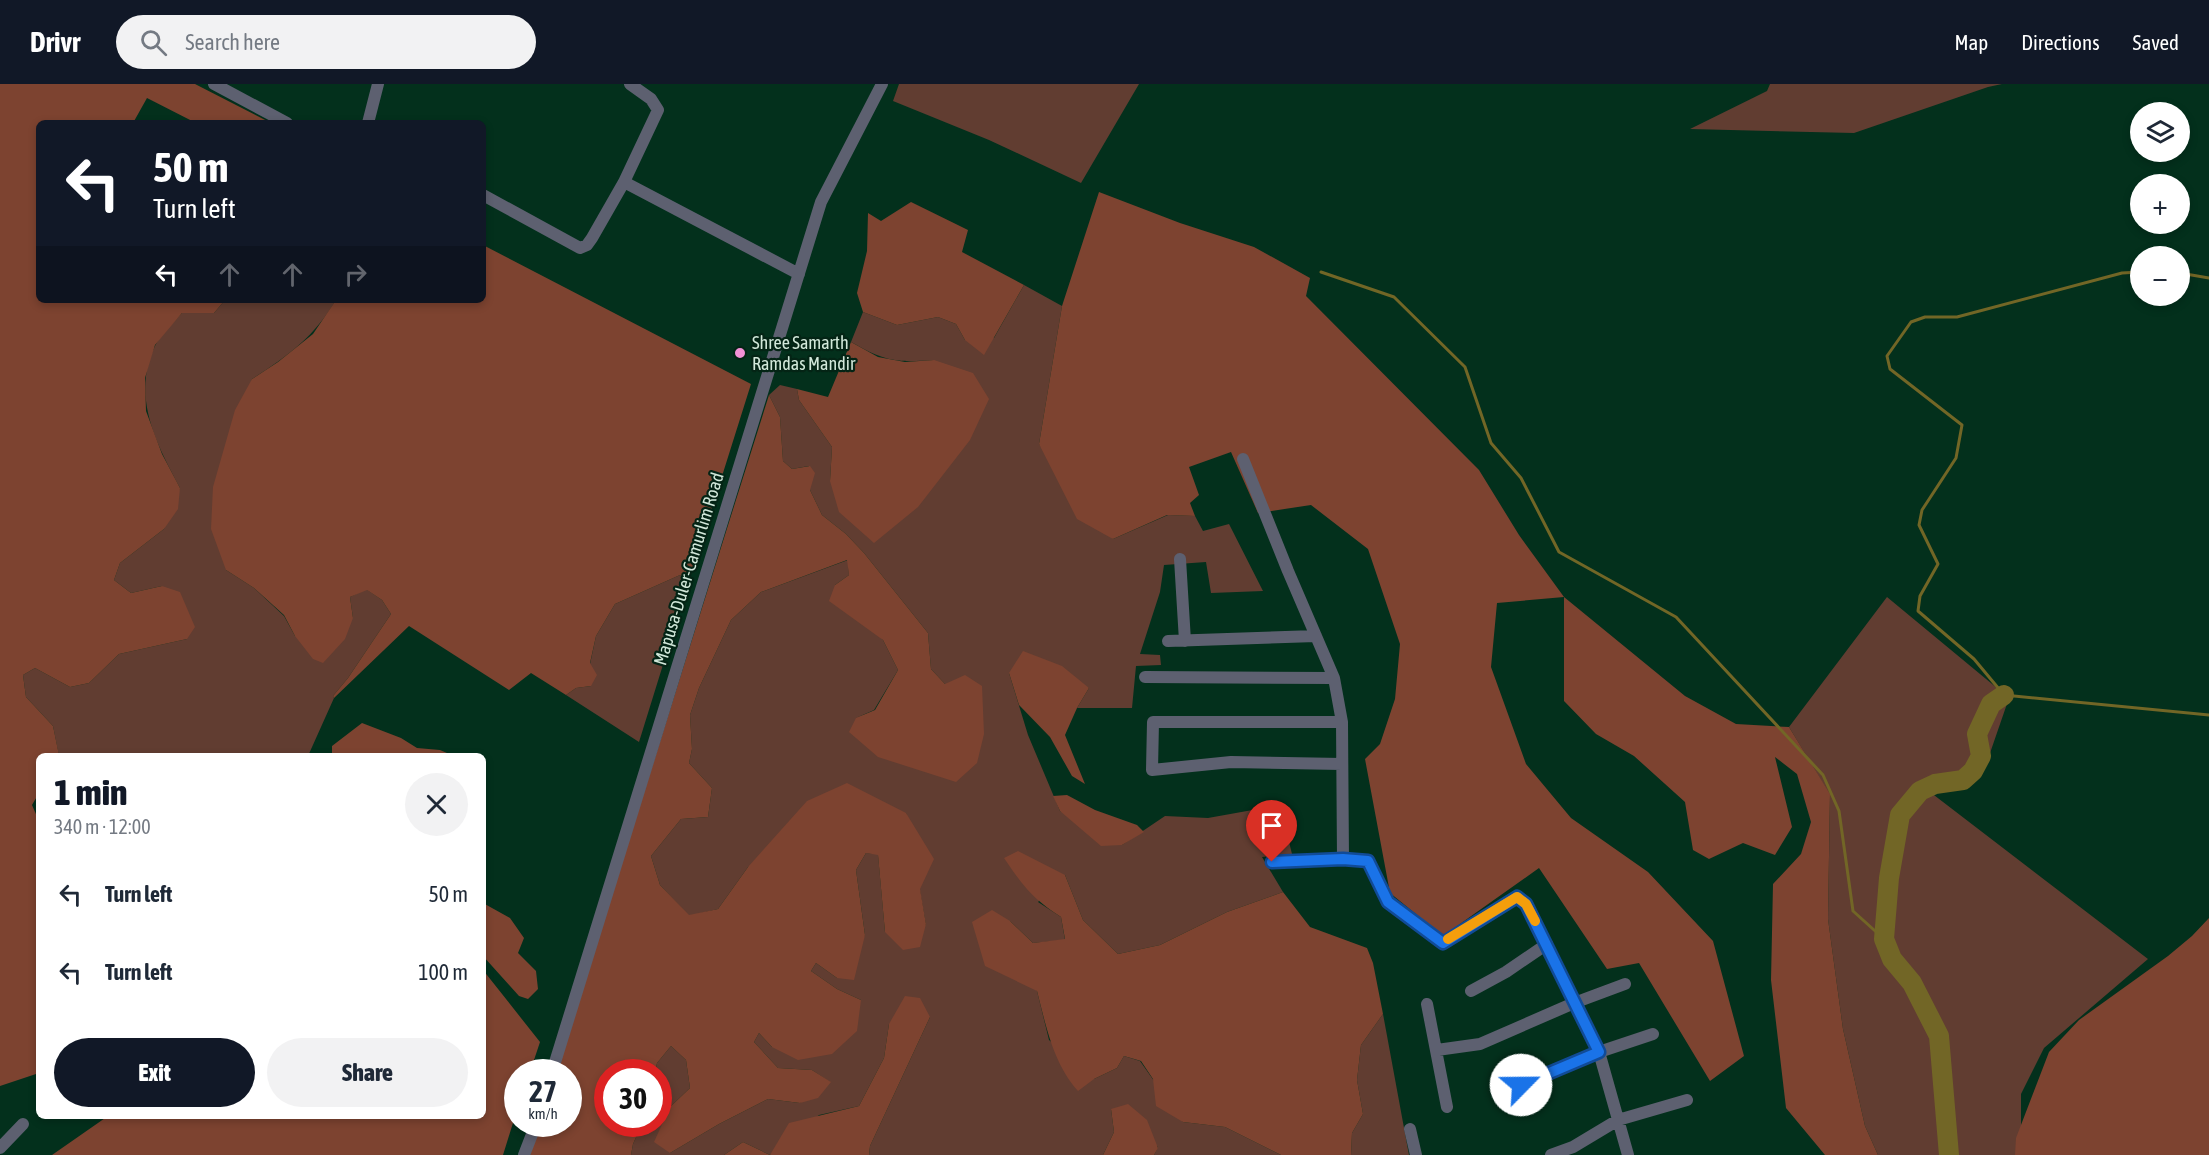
<!DOCTYPE html>
<meta charset="utf-8">
<style>
:root{--surface:#fff;--page:#f2f2f3;--text:#1f2937;--muted:#747a83;--accent:#111827}
body{margin:0;font-family:"Asap Condensed",sans-serif;background:var(--page);color:var(--text);height:100vh;display:flex;flex-direction:column;font-size:22px;white-space:nowrap}
*{box-sizing:border-box;margin:0}
p{font-size:20px;color:var(--muted)}
.icon{flex:none;width:33px;height:33px;fill:none;stroke:currentColor;stroke-width:2;stroke-linecap:round;stroke-linejoin:round}
.map{position:relative;flex:1;overflow:hidden}
.side{position:absolute;left:36px;top:669px;width:450px;height:366px;display:flex;flex-direction:column;background:var(--surface);border-radius:9px;box-shadow:0 3px 9px #0003}
.side>*{flex:none}
.hud{position:absolute;left:36px;top:36px;width:450px;height:183px;border-radius:9px;box-shadow:0 3px 9px #0003;background:#111827;color:#fff;overflow:hidden}
.buttons{position:absolute;left:2130px;top:18px;display:grid;gap:12px}
.buttons a{display:grid;place-items:center;width:60px;height:60px;border-radius:50%;background:var(--surface);box-shadow:0 3px 9px #0003;font-size:30px}
.speed{position:absolute;left:504px;top:975px;display:flex;gap:12px;font-size:30px;font-weight:700;text-align:center}
.speed>*{display:grid;place-content:center;width:78px;height:78px;border-radius:50%;background:var(--surface);box-shadow:0 3px 9px #0003;line-height:1}
.speed small{font-size:15px;font-weight:400}
.speed .limit{border:9px solid #d22;background:#fff;color:#111}
.pin{position:absolute;display:grid;place-items:center;width:51px;height:51px;color:#fff;margin:-62px -26px;border-radius:50% 50% 50% 0;rotate:-45deg;box-shadow:0 0 6px #0007}
.pin .icon{rotate:45deg}
.me{position:absolute;width:66px;margin:-33px;rotate:67deg;stroke-linejoin:round;filter:drop-shadow(0 0 4px #0008)}
.turn{display:flex;align-items:center;gap:21px;height:126px;padding:0 18px;font-size:27px}
.turn .icon{width:78px;height:78px;stroke-width:2.5}
.turn b{display:block;font-size:42px;line-height:51px}
.lanes{display:flex;align-items:center;height:57px;padding:0 18px;background:#0003;justify-content:center;gap:30px;direction:ltr}
.lanes .off{opacity:.35}
.round{display:grid;place-items:center;flex:none;width:63px;height:63px;border-radius:32px;background:var(--page)}
.overview{display:flex;align-items:center;justify-content:space-between;height:102px;padding:0 18px}
h1{font-size:36px;font-weight:800;line-height:45px;color:var(--accent)}
.action{display:flex;gap:12px;margin-top:auto;padding:12px 18px}
.action a{flex:1;height:69px;border-radius:36px;background:var(--accent);color:#fff;font-size:24px;font-weight:800;line-height:69px;text-align:center}
.action a+a{background:var(--page);color:var(--text)}
ul{padding:0;list-style:none}
li{display:flex;align-items:center;gap:18px;height:78px;padding:0 18px}
li div{flex:1}
li b{display:block;font-size:22px}
li em{font-style:normal}
header{display:flex;align-items:center;gap:36px;box-sizing:border-box;height:84px;padding:0 30px;background:var(--accent);color:#fff}
header strong{font-size:28px}
nav{display:flex;gap:33px;margin-inline-start:auto;font-size:21px}
.search{width:420px;height:54px;background:var(--page);display:flex;align-items:center;gap:15px;box-sizing:border-box;padding:0 21px;border-radius:33px;color:var(--muted);font-size:22px}
.map>svg:first-child{display:block}
</style>
<header>
<strong>Drivr</strong>
<div class="search"><svg class="icon" aria-label="search" viewBox="0 0 24 24"><circle cx="10" cy="10" r="6"/><path d="M15 15l6 6"/></svg>Search here</div>
<nav><a>Map</a><a>Directions</a><a>Saved</a></nav>
</header>
<div class="map">
<svg width="2209" height="1071" viewBox="0 0 2209 1071">
<rect width="100%" height="100%" fill="#03301c"/>
<!-- green -->
<path fill="#613d31" d="M 899,0 L 1139,0 L 1081,99 L 989,56 L 893,17 Z
M 1770,0 L 2002,0 L 1988,3 L 1854,49 L 1690,45 L 1767,7 Z
M 1024,201 L 1062,222 L 1039,360 L 1113,455 L 1168,431 L 1195,432 L 1203,447 L 1229,440 L 1263,507 L 1211,509 L 1206,478 L 1164,481 L 1160,508 L 1140,570 L 1160,571 L 1161,581 L 1136,582 L 1132,624 L 1077,624 L 1089,604 L 1009,589 L 1028,651 L 1060,727 L 1122,761 L 1165,732 L 1208,734 L 1280,721 L 1292,770 L 1262,773 L 1283,808 L 1227,828 L 1160,861 L 1118,870 L 1083,836 L 1065,791 L 1038,818 L 1061,833 L 1065,856 L 1033,859 L 1010,837 L 1037,907 L 1049,956 L 1094,995 L 1117,984 L 1124,972 L 1140,977 L 1183,1038 L 1225,1043 L 1281,1071 L 1154,1071 L 1158,1063 L 1111,1025 L 1114,1048 L 1103,1071 L 869,1071 L 870,1062 L 930,933 L 889,940 L 884,974 L 859,1022 L 819,1031 L 770,1071 L 743,1058 L 724,1071 L 631,1071 L 633,1060 L 642,1040 L 658,1040 L 658,988 L 655,988 L 657,979 L 671,962 L 686,976 L 690,1004 L 670,1023 L 670,1069 L 719,1040 L 768,1015 L 800,1019 L 830,998 L 812,986 L 778,984 L 754,958 L 759,949 L 772,963 L 861,916 L 837,905 L 811,887 L 816,879 L 837,894 L 865,851 L 856,786 L 866,769 L 878,770 L 885,848 L 926,841 L 906,729 L 748,783 L 718,825 L 689,832 L 660,801 L 651,772 L 681,735 L 708,733 L 712,704 L 689,679 L 692,665 L 690,631 L 699,604 L 731,536 L 761,508 L 848,476 L 849,491 L 835,501 L 883,556 L 898,586 L 874,626 L 856,634 L 945,600 L 931,585 L 928,549 L 864,469 L 846,450 L 822,431 L 810,406 L 809,382 L 792,385 L 783,377 L 780,333 L 769,311 L 780,301 L 797,305 L 799,316 L 832,363 L 830,397 L 934,276 C 895,279 885,277 851,258 L 863,228 L 897,241 L 938,233 L 956,240 L 965,256 L 994,254 Z
M 225,216 L 336,216 C 314,253 288,272 252,295 L 226,486 L 254,504 L 284,532 L 295,552 L 353,534 L 350,513 L 366,505 L 382,516 L 391,530 L 348,594 L 333,612 L 334,614 L 308,672 L 59,672 L 53,642 L 26,613 L 23,591 L 35,584 L 70,603 L 89,599 L 119,570 L 187,555 L 162,502 L 131,509 L 114,496 L 120,479 L 164,445 L 180,404 C 156,359 131,312 155,262 C 161,250 173,239 182,229 L 214,229 Z
M 680,491 L 689,497 L 639,658 L 566,611 L 576,604 L 591,602 L 590,580 L 596,552 L 615,520 Z
M 1887,513 L 2009,614 L 1989,672 L 1970,700 L 1930,708 L 2148,875 L 2044,964 L 2021,1010 L 2021,1052 L 2025,1071 L 1878,1071 L 1865,1042 L 1843,945 L 1828,835 L 1830,711 L 1789,643 Z
M 1383,930 L 1409,1071 L 1351,1071 L 1352,1049 L 1363,1030 L 1357,996 L 1361,961 Z"/>
<!-- forest -->
<path fill="#7d4330" d="M 0,0 L 195,0 L 271,39 L 196,39 L 147,14 L 133,39 L 39,39 L 39,216 L 225,216 L 214,229 L 182,229 L 155,261 L 145,294 L 146,327 L 162,370 L 180,404 L 178,425 L 164,445 L 120,479 L 114,496 L 131,509 L 162,502 L 180,508 L 195,543 L 187,555 L 119,570 L 89,599 L 70,603 L 35,584 L 23,591 L 26,613 L 53,642 L 59,671 L 39,672 L 39,709 L 32,721 L 39,737 L 39,989 L 0,1002 Z
M 1099,108 L 1180,139 L 1254,163 L 1310,194 L 1306,212 L 1479,386 L 1519,451 L 1564,513 L 1685,612 L 1736,640 L 1789,643 L 1830,710 L 1828,835 L 1843,945 L 1865,1042 L 1878,1071 L 1825,1071 L 1786,1024 L 1771,896 L 1773,800 L 1801,770 L 1811,738 L 1797,690 L 1775,673 L 1792,743 L 1775,771 L 1743,759 L 1709,775 L 1693,766 L 1685,718 L 1634,672 L 1596,650 L 1564,617 L 1564,513 L 1497,519 L 1491,583 L 1526,680 L 1571,734 L 1648,788 L 1713,857 L 1744,972 L 1710,997 L 1639,879 L 1607,885 L 1539,784 L 1443,852 L 1390,809 L 1365,675 L 1380,660 L 1395,615 L 1400,560 L 1368,465 L 1311,421 L 1258,429 L 1231,368 L 1189,383 L 1199,411 L 1190,419 L 1195,432 L 1167,431 L 1113,455 L 1077,435 L 1039,360 L 1062,222 Z
M 911,118 L 968,146 L 962,168 L 1024,201 L 984,271 L 965,256 L 956,240 L 938,233 L 897,241 L 863,228 L 857,209 L 867,167 L 868,129 L 881,137 Z
M 483,161 L 751,300 L 689,497 L 680,491 L 615,520 L 596,552 L 590,579 L 597,591 L 591,602 L 576,604 L 566,611 L 531,589 L 509,606 L 409,542 L 334,614 L 333,612 L 348,594 L 391,530 L 382,516 L 367,506 L 350,513 L 353,534 L 345,555 L 323,579 L 313,575 L 295,552 L 284,531 L 254,504 L 226,486 L 211,445 L 213,403 L 235,326 L 252,295 L 278,278 L 313,250 L 336,216 L 483,216 Z
M 851,258 L 878,273 L 905,278 L 934,276 L 973,289 L 989,315 L 970,356 L 918,423 L 874,459 L 839,428 L 830,397 L 832,363 L 799,316 L 797,305 L 828,313 Z
M 769,311 L 780,333 L 783,377 L 792,385 L 810,382 L 815,389 L 810,406 L 822,431 L 846,450 L 864,469 L 928,549 L 931,585 L 945,600 L 965,591 L 982,602 L 984,650 L 977,679 L 956,698 L 878,673 L 849,648 L 856,634 L 875,626 L 898,586 L 883,556 L 829,517 L 835,501 L 849,491 L 847,476 L 761,508 L 731,536 L 699,604 L 690,631 L 692,665 L 689,679 L 712,704 L 708,733 L 681,735 L 651,772 L 660,801 L 689,831 L 718,825 L 748,783 L 807,717 L 847,699 L 906,729 L 934,775 L 920,805 L 926,840 L 920,863 L 903,866 L 885,848 L 878,771 L 866,769 L 856,786 L 865,851 L 854,896 L 837,894 L 816,879 L 811,887 L 837,905 L 861,916 L 857,947 L 832,970 L 798,976 L 772,963 L 759,949 L 754,958 L 778,984 L 812,986 L 831,998 L 818,1014 L 800,1019 L 768,1015 L 719,1040 L 670,1069 L 654,1058 L 670,1023 L 690,1004 L 686,976 L 671,962 L 657,979 L 655,988 L 608,988 L 608,1040 L 642,1040 L 633,1060 L 631,1071 L 530,1071 L 540,1040 L 568,1040 L 568,988 L 556,988 Z
M 1023,567 L 1062,582 L 1089,604 L 1077,624 L 1065,651 L 1085,700 L 1072,692 L 1050,653 L 1019,621 L 1009,589 Z
M 362,639 L 401,654 L 417,664 L 440,666 L 454,672 L 332,672 L 332,662 Z
M 1067,711 L 1095,726 L 1137,741 L 1144,748 L 1122,761 L 1101,762 L 1060,727 L 1053,712 Z
M 1018,767 L 1065,791 L 1083,836 L 1118,870 L 1160,861 L 1227,828 L 1283,808 L 1310,843 L 1367,864 L 1373,879 L 1383,930 L 1361,961 L 1357,996 L 1363,1030 L 1352,1049 L 1351,1071 L 1281,1071 L 1225,1043 L 1183,1038 L 1156,1022 L 1153,995 L 1141,977 L 1124,972 L 1117,984 L 1094,995 L 1078,1007 C 1053,979 1046,942 1037,907 L 985,882 L 972,838 L 992,826 L 1010,837 L 1033,859 L 1065,855 L 1061,833 C 1032,814 1023,802 1004,774 Z
M 483,819 L 510,834 L 524,854 L 518,869 L 536,887 L 538,905 L 528,915 L 519,912 L 483,872 Z
M 2209,834 L 2209,1071 L 2015,1071 L 2016,1054 L 2049,968 L 2079,936 L 2168,872 L 2192,852 Z
M 483,886 L 540,958 L 530,988 L 518,988 L 517,1026 L 503,1071 L 52,1071 L 108,1032 L 483,1032 Z
M 905,912 L 920,914 L 930,933 L 870,1062 L 869,1071 L 724,1071 L 743,1058 L 770,1071 L 789,1039 L 859,1022 L 884,974 L 889,940 Z
M 1128,1020 L 1147,1036 L 1158,1064 L 1154,1071 L 1103,1071 L 1114,1048 L 1111,1025 Z"/>
<g fill="none" stroke-linecap="round" stroke-linejoin="round">
<!-- stream -->
<path stroke="#726626" stroke-width="3" d="M 1321,188 L 1394,213 L 1465,283 L 1491,359 L 1521,394 L 1559,468 L 1676,533 L 1823,691 L 1839,727 L 1853,827 L 1884,855
M 2140,188 L 2122,189 L 1957,233 L 1925,233 L 1911,238 L 1887,272 L 1890,285 L 1962,341 L 1956,374 L 1922,426 L 1919,441 L 1938,480 L 1920,512 L 1918,527 L 1974,575 L 2004,611 L 2209,631
M 2180,189 L 2209,194"/>
<!-- river -->
<path stroke="#726626" stroke-width="20" d="M 1949,1071 L 1939,952 L 1912,899 L 1892,875 L 1884,855 L 1889,794 L 1900,731 L 1920,707 L 1935,700 L 1963,696 L 1973,687 L 1981,672 L 1977,650 L 1991,620 L 2004,611"/>
<!-- minor -->
<path stroke="#5d6070" stroke-width="12" d="M 214,0 L 287,39
M 630,0 L 651,15 L 658,26 L 624,98 L 799,190
M 368,39 L 378,0
M 483,111 L 580,164 L 587,161 L 592,154 L 624,98
M 1243,375 L 1288,487 L 1334,594 L 1342,638 L 1343,775
M 1180,475 L 1185,557
M 1168,557 L 1316,552
M 1145,593 L 1334,594
M 1342,638 L 1153,638 L 1152,686 L 1231,678 L 1342,680
M 1272,778 L 1343,775 L 1368,778 L 1388,817 L 1443,859 L 1517,813 L 1526,820 L 1599,968 L 1628,1071
M 1471,907 L 1506,888 L 1547,860
M 1427,920 L 1447,1023
M 1437,966 L 1480,960 L 1574,919 L 1625,900
M 552,988 L 821,118 L 882,0
M 1502,1009 L 1599,968 L 1653,950
M 1410,1045 L 1416,1071
M 0,1064 L 23,1040
M 524,1071 L 536,1040
M 1551,1071 L 1573,1063 L 1618,1036 L 1687,1016"/>
</g>
<g fill="none" stroke-linecap="round" stroke-linejoin="round">
<defs>
<path id="route" d="M 1272,778 L 1343,775 L 1368,777 L 1388,818 L 1443,859 L 1517,813 L 1526,820 L 1599,968 L 1521,1001"/>
</defs>
<!-- route casing -->
<use href="#route" stroke="#114b97" stroke-width="15"/>
<!-- route -->
<use href="#route" stroke="#1a73e8" stroke-width="10"/>
<!-- slow -->
<path stroke="#f59e0b" stroke-width="10" d="M 1448,855 L 1517,813 L 1526,820 L 1535,837"/>
</g>
<!-- markers -->
<circle fill="#f391d6" stroke="#042415" stroke-width="2" cx="740" cy="269" r="6"/>
<g text-anchor="middle" stroke-width="4.5" stroke-linejoin="round" paint-order="stroke">
<!-- poi labels -->
<g font-size="18" fill="#d2e8da" stroke="#042415" text-anchor="start">
<text x="752" y="265">Shree Samarth<tspan x="752" dy="21">Ramdas Mandir</tspan></text>
</g>
<!-- street labels -->
<g font-size="18" fill="#d2e8da" stroke="#042415">
<text transform="translate(689 485) rotate(-73)" y="6">Mapusa-Duler-Camurlim Road</text>
</g>
</g>
</svg>
<div class="buttons">
<a><svg class="icon" aria-label="layers" viewBox="0 0 24 24"><path d="M12 4l9 5-9 5-9-5zM3 14l9 5 9-5"/></svg></a>
<a>+</a>
<a>−</a>
</div>
<div class="speed"><div>27<small>km/h</small></div><div class="limit">30</div></div>
<div class="pin" style="left:1272px;top:778px;background:#d93025"><svg class="icon" aria-label="arrive" viewBox="0 0 24 24"><path d="M6 21V4h12l-3 4 3 4H6"/></svg></div>
<svg class="me" style="left:1521px;top:1001px" viewBox="-20 -20 40 40"><circle r="19" fill="#fff"/><path d="M0-13L10 11 0 6-10 11z" fill="#1a73e8"/></svg>
<div class="hud">
<div class="turn"><svg class="icon" aria-label="left" viewBox="0 0 24 24"><path d="M17 20v-9H6M10 6l-5 5 5 5"/></svg><div><b>50 m</b>Turn left</div></div>
<div class="lanes"><svg class="icon" aria-label="left" viewBox="0 0 24 24"><path d="M17 20v-9H6M10 6l-5 5 5 5"/></svg><svg class="icon off" aria-label="ahead" viewBox="0 0 24 24"><path d="M12 20V5M6 11l6-6 6 6"/></svg><svg class="icon off" aria-label="ahead" viewBox="0 0 24 24"><path d="M12 20V5M6 11l6-6 6 6"/></svg><svg class="icon off" aria-label="right" viewBox="0 0 24 24"><path d="M7 20v-9h11M14 6l5 5-5 5"/></svg></div>
</div>
<section class="side">
<div class="overview"><div><h1>1 min</h1><p>340 m · 12:00</p></div><a class="round"><svg class="icon" aria-label="close" viewBox="0 0 24 24"><path d="M6 6l12 12M18 6L6 18"/></svg></a></div>
<ul>
<li><svg class="icon" aria-label="left" viewBox="0 0 24 24"><path d="M17 20v-9H6M10 6l-5 5 5 5"/></svg><div><b>Turn left</b></div><em>50 m</em></li>
<li><svg class="icon" aria-label="left" viewBox="0 0 24 24"><path d="M17 20v-9H6M10 6l-5 5 5 5"/></svg><div><b>Turn left</b></div><em>100 m</em></li>
</ul>
<div class="action"><a>Exit</a><a>Share</a></div>
</section>
</div>
